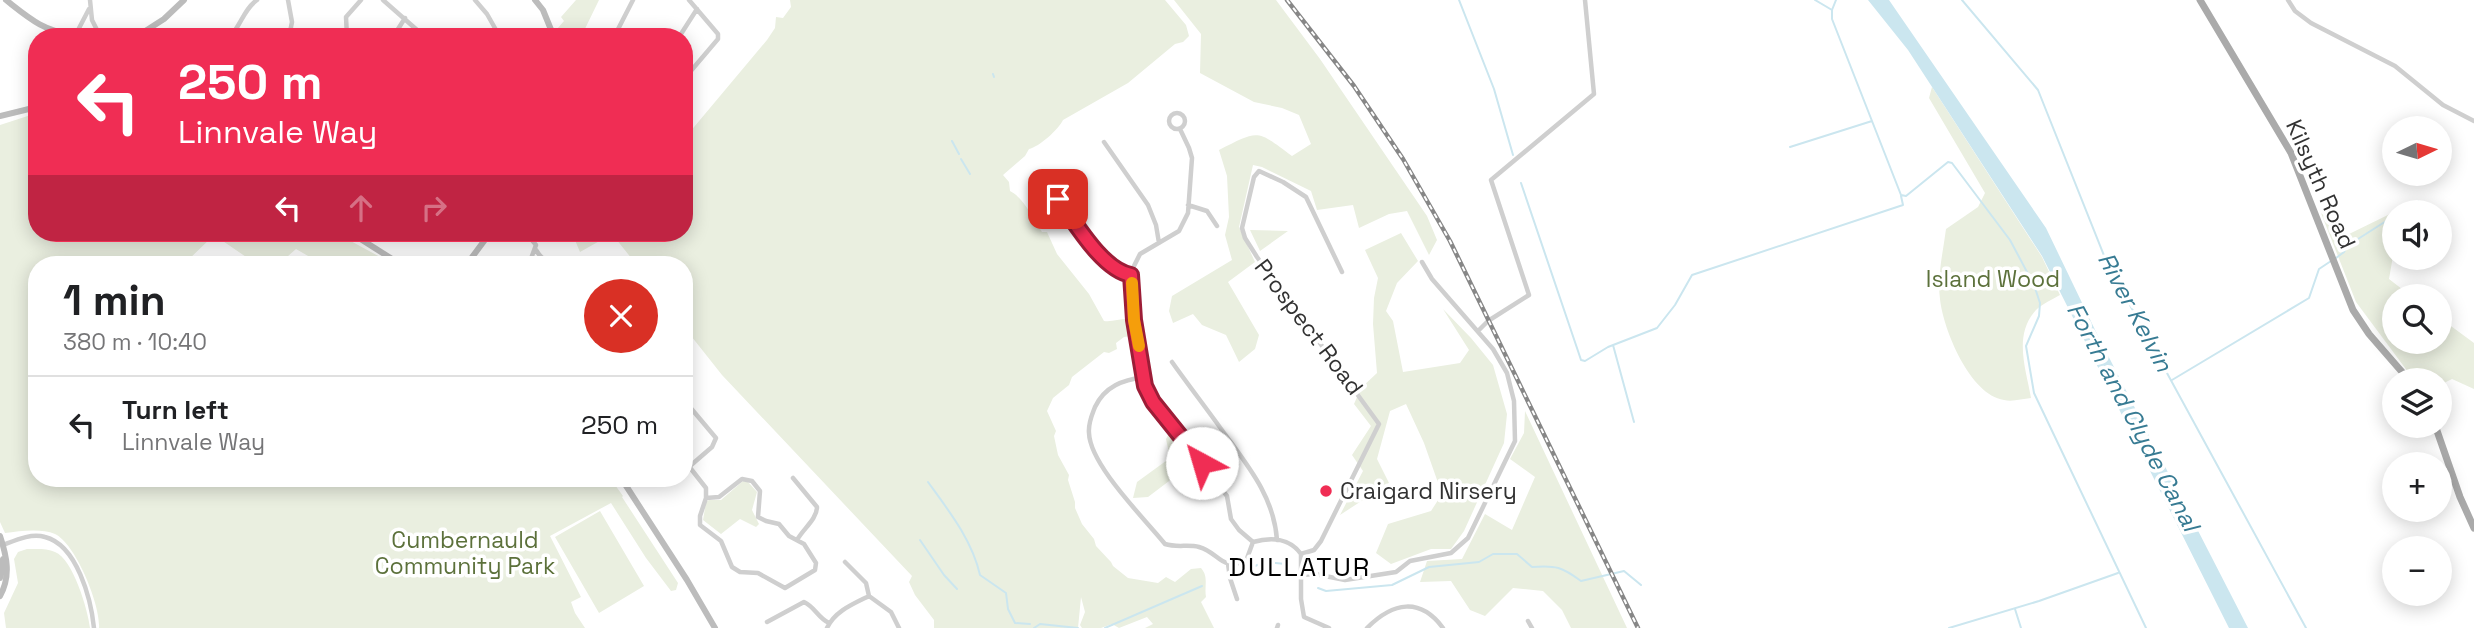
<!DOCTYPE html>
<meta charset="utf-8">
<style>
:root{--surface:#fff;--page:#f6f6f6;--text:#202124;--muted:#757577;--line:#e0e0e0}
body{margin:0;font-family:"Space Grotesk",sans-serif;background:var(--page);color:var(--text);height:100vh;display:flex;flex-direction:column;font-size:26px;white-space:nowrap}
*{box-sizing:border-box;margin:0}
p{font-size:23px;color:var(--muted)}
.icon{flex:none;width:38px;height:38px;fill:none;stroke:currentColor;stroke-width:2;stroke-linecap:round;stroke-linejoin:round}
.map{position:relative;flex:1;overflow:hidden}
.side{position:absolute;left:28px;top:256px;width:665px;height:231px;display:flex;flex-direction:column;background:var(--surface);border-radius:28px;box-shadow:0 4px 18px #0003}
.side>*{flex:none}
.banner{position:absolute;left:28px;top:28px;width:665px;height:214px;border-radius:28px;box-shadow:0 4px 18px #0003;background:#f02d54;color:#fff;overflow:hidden}
.needle{width:46px;rotate:85deg}
.controls{position:absolute;left:2382px;top:116px;display:grid;gap:14px}
.controls a{display:grid;place-items:center;width:70px;height:70px;border-radius:50%;background:var(--surface);box-shadow:0 4px 18px #0003;font-size:35px}
.pin{position:absolute;display:grid;place-items:center;width:60px;height:60px;color:#fff;margin:-30px;border-radius:14px;box-shadow:0 4px 10px #0006}
.me{position:absolute;width:77px;margin:-38px;rotate:321deg;stroke-linejoin:round;filter:drop-shadow(0 0 5px #0008)}
.turn{display:flex;align-items:center;gap:24px;height:147px;padding:0 35px;font-size:32px}
.turn .icon{width:91px;height:91px;stroke-width:2.5}
.turn b{display:block;font-size:49px;line-height:60px}
.lanes{display:flex;align-items:center;height:66px;padding:0 35px;background:#0003;justify-content:center;gap:35px;direction:ltr}
.lanes .off{opacity:.35}
.round{display:grid;place-items:center;flex:none;width:74px;height:74px;border-radius:37px;background:var(--page)}
.summary{display:flex;align-items:center;justify-content:space-between;height:119px;padding:0 35px}
h1{font-size:42px;font-weight:700;line-height:52px}
ul{padding:0;list-style:none}
li{display:flex;align-items:center;gap:21px;height:98px;padding:0 35px;border-top:2px solid var(--line)}
li div{flex:1}
li b{display:block;font-size:26px}
li em{font-style:normal}
.map>svg:first-child{display:block}
</style>
<div class="map">
<svg width="2474" height="628" viewBox="0 0 2474 628">
<rect width="100%" height="100%" fill="#fff"/>
<!-- green -->
<path fill="#eaefe0" d="M 576,0 L 599,0 L 581,37 L 572,37 L 567,30 L 560,33 L 557,29 L 564,21 L 561,17 Z
M 790,0 L 1165,0 L 1186,25 L 1189,36 L 1183,42 L 1175,44 L 1128,83 L 1063,120 C 1059,129 1039,147 1029,149 L 1025,156 L 1003,175 L 1009,182 L 1010,191 C 1024,198 1033,219 1042,232 L 1047,232 L 1057,254 L 1089,294 L 1104,321 C 1112,322 1119,319 1127,319 L 1132,336 L 1124,337 L 1116,343 L 1117,349 L 1109,353 L 1104,352 L 1072,377 L 1069,385 L 1053,398 L 1047,411 L 1056,431 L 1054,436 L 1058,455 L 1069,475 L 1068,480 L 1075,502 L 1075,508 L 1082,524 L 1094,539 L 1096,546 L 1111,562 L 1113,566 L 1128,578 L 1158,583 L 1166,577 L 1175,582 L 1191,569 L 1201,568 C 1209,577 1204,586 1206,597 L 1201,602 L 1214,628 L 1145,628 L 1153,624 L 1147,617 L 1119,628 L 1112,624 L 1101,628 L 1082,628 L 1080,625 L 1085,612 L 1081,597 L 1078,628 L 934,628 L 934,620 L 915,595 L 909,582 L 912,576 L 722,375 L 684,327 L 684,264 L 636,264 L 612,234 L 580,252 L 572,233 L 684,233 L 684,139 L 767,40 L 775,28 L 776,17 L 783,18 L 791,7 Z
M 1174,0 L 1276,0 L 1320,59 L 1427,216 L 1437,240 L 1429,255 L 1407,211 L 1389,214 L 1359,228 L 1353,205 L 1317,210 L 1311,191 L 1262,167 L 1253,165 L 1239,227 L 1255,262 L 1228,282 L 1259,335 L 1255,349 L 1239,362 L 1226,335 L 1202,325 L 1193,314 L 1173,323 L 1169,311 L 1172,296 L 1232,260 L 1225,235 L 1229,217 L 1227,176 L 1219,150 C 1259,130 1256,129 1292,156 L 1311,144 L 1299,115 L 1282,108 L 1254,102 L 1200,73 L 1201,34 Z
M 1932,87 L 2042,257 L 2060,295 C 2053,299 2042,304 2036,310 C 2013,335 2026,369 2031,398 C 2022,399 2012,402 2004,400 C 1970,395 1943,329 1940,299 C 1937,277 1943,252 1946,229 L 1978,207 L 1985,193 L 1929,98 Z
M 37,113 L 37,233 L 336,233 L 393,264 L 322,264 L 296,249 L 279,264 L 252,261 L 214,235 L 184,264 L 37,264 L 37,478 L 610,478 L 623,496 L 622,497 L 678,583 L 676,590 L 671,591 L 646,558 L 611,503 L 550,536 L 581,597 L 571,602 L 575,613 L 585,628 L 99,628 C 101,606 76,544 55,534 C 41,528 20,531 5,533 L 0,522 L 0,125 Z
M 2394,212 L 2394,250 L 2389,279 L 2411,296 L 2394,296 L 2394,341 L 2440,341 L 2440,318 L 2474,343 L 2474,389 L 2452,379 L 2440,385 L 2440,380 L 2414,380 L 2356,302 L 2321,213 L 2347,235 Z
M 1250,230 L 1288,231 L 1260,251 Z
M 1401,233 L 1418,261 L 1397,283 L 1386,311 L 1393,321 L 1403,372 L 1460,363 L 1469,350 L 1443,309 L 1471,338 L 1493,365 L 1507,414 L 1504,443 L 1464,531 L 1451,549 L 1431,549 L 1391,564 L 1376,553 L 1388,524 L 1431,511 L 1442,494 L 1424,443 L 1406,404 L 1390,411 L 1377,459 L 1389,483 L 1340,515 L 1363,471 L 1352,455 L 1371,426 L 1354,404 L 1361,388 L 1377,373 L 1373,324 L 1374,298 L 1378,278 L 1365,250 Z
M 1525,411 L 1627,628 L 1571,628 L 1562,610 L 1543,591 L 1513,588 L 1485,616 L 1470,610 L 1451,581 L 1420,582 L 1427,561 L 1462,559 L 1485,514 L 1512,530 L 1535,477 L 1510,459 L 1524,433 Z
M 1171,430 L 1185,451 L 1191,455 L 1191,459 L 1208,477 C 1198,481 1190,478 1181,472 L 1148,497 L 1133,498 L 1137,482 L 1170,458 L 1166,439 Z
M 743,481 L 748,482 L 757,492 L 752,510 L 759,524 L 756,527 L 740,519 L 721,534 L 703,520 L 706,502 L 709,500 L 721,500 Z
M 600,511 L 644,586 L 599,613 L 555,537 Z
M 27,549 C 36,549 47,548 55,552 C 73,559 88,610 90,628 L 6,628 L 4,613 L 18,583 L 14,559 L 18,552 Z"/>
<!-- water -->
<path fill="#cbe6ef" d="M 1868,0 L 1889,0 L 2046,228 L 2098,336 L 2248,628 L 2229,628 L 2042,256 L 1908,50 Z"/>
<g fill="none" stroke-linecap="round" stroke-linejoin="round">
<!-- stream -->
<path stroke="#cbe6ef" stroke-width="2" d="M 1459,0 L 1494,89 L 1513,155
M 1815,0 L 1832,10
M 1836,0 L 1832,10 L 1832,19 L 1901,195 L 1906,196 L 1948,162 L 1952,163 L 2010,240 L 2034,285 L 2040,303 L 2039,316 L 2026,346 L 2034,393 L 2146,628
M 1962,0 L 2038,90 L 2107,263 L 2306,628
M 993,74 L 994,77
M 952,141 L 959,154
M 1790,147 L 1872,121
M 961,159 L 970,174
M 1521,183 L 1577,348 L 1581,360 L 1585,361 L 1608,347 L 1657,328 L 1675,305 L 1692,275 L 1903,205 L 1901,196
M 2401,212 L 2418,201
M 2336,258 L 2344,252 L 2347,246 L 2394,216
M 1613,345 L 1634,422
M 2172,380 L 2309,298 L 2319,269 L 2331,261
M 928,482 C 949,511 972,540 980,575 L 1006,593 L 1008,609 L 1015,623 L 1030,624
M 920,540 L 944,575 L 957,589
M 1250,568 L 1265,562 L 1286,564
M 1318,588 L 1326,591 L 1392,585 L 1429,567 L 1479,562 L 1493,554 L 1517,554 L 1532,567 C 1556,565 1562,567 1581,581 L 1624,571 L 1641,585
M 2015,609 L 2021,628
M 1034,628 L 1040,624 L 1078,628
M 1105,628 L 1202,586
M 1949,628 L 2039,601 L 2118,573"/>
<!-- street -->
<path stroke="#cfcfcf" stroke-width="4.5" d="M 90,0 L 92,20 L 99,34
M 288,0 L 292,22 L 289,37
M 383,0 L 425,37
M 475,0 L 487,14 L 500,37
M 2288,0 L 2295,11 L 2311,23 L 2395,66 L 2443,105 L 2474,121
M 77,32 L 89,9
M 230,37 C 241,25 244,9 257,0
M 347,37 L 346,17 L 361,0
M 393,37 L 405,18
M 614,37 L 633,0
M 671,37 L 681,34 L 697,9
M 684,79 L 718,39 L 718,34 L 689,0
M1169 121a8 8 0 1 1 16 0a8 8 0 1 1-16 0Z
M 1180,129 L 1189,148 L 1192,158 L 1188,213 L 1179,231 L 1140,254 L 1132,270 L 1134,319 L 1144,377 L 1153,402 L 1227,496 L 1231,519 L 1239,530 L 1253,542
M 1104,142 L 1148,205 L 1156,225 L 1159,243
M 1045,182 C 1063,206 1102,270 1131,275
M 1188,205 L 1207,211 L 1217,226
M 526,233 L 536,245 L 529,264
M 536,250 C 549,272 560,255 581,264
M 1478,331 L 1488,321 L 1529,295 L 1491,180 L 1594,94 L 1585,0
M 1172,362 C 1189,386 1207,409 1224,433 C 1248,466 1274,497 1277,540
M 1144,377 C 1123,380 1105,386 1095,407 C 1092,415 1088,423 1089,433 C 1090,465 1144,518 1165,544 C 1177,548 1188,544 1199,547 C 1220,553 1220,571 1246,561 L 1253,542
M 684,400 L 716,438 L 712,447 L 690,466
M 684,460 L 706,488 L 706,498
M 793,478 L 817,507 C 817,519 803,529 797,540
M 742,479 L 752,481 L 760,491 L 758,517 L 766,521 L 779,524 L 789,536 L 804,544 L 816,563 L 815,570 L 785,588 L 758,573 L 740,572 L 732,567 L 721,541 L 700,525 L 700,516 L 706,498 L 719,497 Z
M 1253,542 C 1271,537 1290,538 1301,554
M 3,545 C 16,540 31,533 45,537 C 77,545 91,599 94,628
M 1301,554 L 1314,550 L 1321,541 L 1379,424 L 1257,257 L 1245,238 L 1242,228 L 1254,177 L 1259,171 L 1283,182 L 1306,197 L 1342,272
M 1301,554 L 1301,599 L 1304,617 L 1329,628
M 845,562 L 866,583 L 869,596
M 1228,564 L 1230,578 L 1237,599
M 1302,575 L 1315,574 L 1345,580 L 1396,572 L 1410,561 L 1451,553 L 1468,538 L 1515,441 L 1514,401 L 1507,373 L 1493,349 L 1432,279 L 1422,262
M 869,596 L 891,612 L 899,628
M 1528,621 L 1532,628
M 767,622 L 804,602 C 815,607 818,618 829,623
M 827,628 C 835,611 853,604 869,596
M 1277,628 L 1278,625
M 1367,628 C 1393,602 1420,597 1443,628"/>
<!-- secondary -->
<path stroke="#bcbcbc" stroke-width="6" d="M 6,0 C 29,18 43,31 74,35
M 535,0 L 543,10 L 554,37
M 73,35 C 83,30 95,32 104,37
M 136,37 L 164,19 L 184,0
M 0,116 L 37,107
M 351,233 L 400,264
M 467,264 L 490,233
M 621,478 L 687,580 L 715,628
M 0,536 C 7,557 11,576 0,596
M 0,578 L 3,559"/>
<!-- primary -->
<path stroke="#aaa" stroke-width="7" d="M 2200,0 L 2291,153 L 2353,310 L 2369,334 L 2409,380
M 2435,425 L 2460,497 L 2474,528"/>
<defs>
<path id="rail" d="M 1287,0 L 1354,86 L 1403,159 L 1450,241 L 1638,628"/>
</defs>
<!-- rail casing -->
<use href="#rail" stroke="#878787" stroke-width="4.5"/>
<!-- rail -->
<use href="#rail" stroke="#fff" stroke-width="2" stroke-dasharray="5" stroke-linecap="butt"/>
</g>
<g fill="none" stroke-linecap="round" stroke-linejoin="round">
<defs>
<path id="route" d="M 1058,199 C 1075,222 1102,270 1131,275 L 1134,320 L 1145,386 L 1153,402 L 1202,463"/>
</defs>
<!-- route casing -->
<use href="#route" stroke="#9c1d37" stroke-width="18"/>
<!-- route -->
<use href="#route" stroke="#f02d54" stroke-width="12"/>
<!-- slow -->
<path stroke="#f59e0b" stroke-width="12" d="M 1132,283 L 1134,320 L 1139,346"/>
</g>
<!-- markers -->
<circle fill="#f02d54" stroke="#fff" stroke-width="2.5" cx="1326" cy="491" r="7"/>
<g text-anchor="middle" stroke-width="7" stroke-linejoin="round" paint-order="stroke">
<!-- street labels -->
<g font-size="23" fill="#323232" stroke="#fff">
<text transform="translate(2321 184) rotate(66)" y="8">Kilsyth Road</text>
<text transform="translate(1309 327) rotate(53)" y="8">Prospect Road</text>
</g>
<!-- park labels -->
<g font-size="23" fill="#5c713b" stroke="#fff">
<text x="1993" y="287">Island Wood</text>
<text x="465" y="548">Cumbernauld<tspan x="465" dy="26">Community Park</tspan></text>
</g>
<!-- poi labels -->
<g font-size="23" fill="#323232" stroke="#fff" text-anchor="start">
<text x="1340" y="499">Craigard Nirsery</text>
</g>
<!-- water labels -->
<g font-size="24" font-style="italic" fill="#377b93" stroke="#fff">
<text transform="translate(2135 312) rotate(62)" y="8">River Kelvin</text>
<text transform="translate(2133 417) rotate(62)" y="8">Forth and Clyde Canal</text>
</g>
<!-- quarter labels -->
<g font-size="26" letter-spacing="2" fill="#000" stroke="#fff">
<text x="1300" y="576">DULLATUR</text>
</g>
</g>
</svg>
<div class="controls">
<a><svg class="needle" viewBox="-14 -14 28 28"><path d="M0-13l5 13h-10z" fill="#e53935"/><path d="M0 13l5-13h-10z" fill="#757577"/></svg></a>
<a><svg class="icon" aria-label="sound" viewBox="0 0 24 24"><path d="M4 9h4l5-4v14l-5-4H4zM17 9q2 3 0 6"/></svg></a>
<a><svg class="icon" aria-label="search" viewBox="0 0 24 24"><circle cx="10" cy="10" r="6"/><path d="M15 15l6 6"/></svg></a>
<a><svg class="icon" aria-label="layers" viewBox="0 0 24 24"><path d="M12 4l9 5-9 5-9-5zM3 14l9 5 9-5"/></svg></a>
<a>+</a>
<a>−</a>
</div>
<div class="pin" style="left:1058px;top:199px;background:#d93025"><svg class="icon" aria-label="arrive" viewBox="0 0 24 24"><path d="M6 21V4h12l-3 4 3 4H6"/></svg></div>
<svg class="me" style="left:1202px;top:463px" viewBox="-20 -20 40 40"><circle r="19" fill="#fff"/><path d="M0-13L10 11 0 6-10 11z" fill="#f02d54"/></svg>
<div class="banner">
<div class="turn"><svg class="icon" aria-label="left" viewBox="0 0 24 24"><path d="M17 20v-9H6M10 6l-5 5 5 5"/></svg><div><b>250 m</b>Linnvale Way</div></div>
<div class="lanes"><svg class="icon" aria-label="left" viewBox="0 0 24 24"><path d="M17 20v-9H6M10 6l-5 5 5 5"/></svg><svg class="icon off" aria-label="ahead" viewBox="0 0 24 24"><path d="M12 20V5M6 11l6-6 6 6"/></svg><svg class="icon off" aria-label="right" viewBox="0 0 24 24"><path d="M7 20v-9h11M14 6l5 5-5 5"/></svg></div>
</div>
<section class="side">
<div class="summary"><div><h1>1 min</h1><p>380 m · 10:40</p></div><a class="round" style="background:#d93025;color:#fff"><svg class="icon" aria-label="close" viewBox="0 0 24 24"><path d="M6 6l12 12M18 6L6 18"/></svg></a></div>
<ul>
<li><svg class="icon" aria-label="left" viewBox="0 0 24 24"><path d="M17 20v-9H6M10 6l-5 5 5 5"/></svg><div><b>Turn left</b><p>Linnvale Way</p></div><em>250 m</em></li>
</ul>
</section>
</div>
